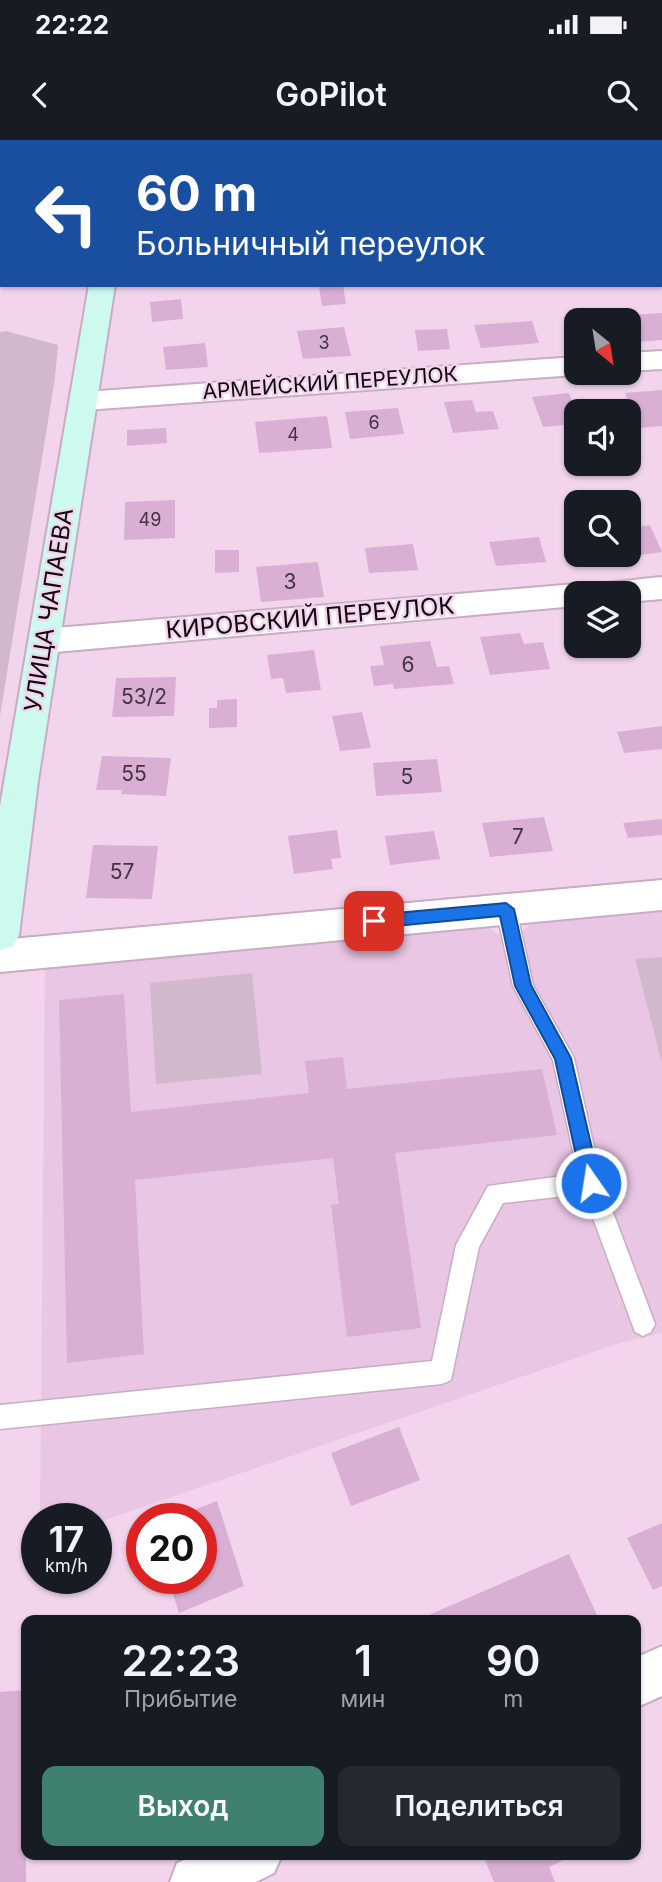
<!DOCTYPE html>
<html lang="ru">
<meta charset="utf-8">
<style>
:root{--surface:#171b24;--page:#242831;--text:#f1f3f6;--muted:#9ea1a6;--accent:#3f8070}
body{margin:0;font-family:Inter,sans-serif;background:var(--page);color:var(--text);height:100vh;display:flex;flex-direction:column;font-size:26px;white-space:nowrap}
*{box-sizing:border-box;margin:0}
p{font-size:23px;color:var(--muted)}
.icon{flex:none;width:38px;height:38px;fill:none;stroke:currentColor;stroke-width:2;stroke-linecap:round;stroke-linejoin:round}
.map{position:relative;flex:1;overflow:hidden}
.panel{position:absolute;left:21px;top:1475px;width:620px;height:245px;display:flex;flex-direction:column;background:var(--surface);border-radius:14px;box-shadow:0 2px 5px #0004}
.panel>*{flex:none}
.hud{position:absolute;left:0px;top:0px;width:663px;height:147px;box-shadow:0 2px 5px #0004;background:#1a4fa0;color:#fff;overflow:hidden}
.needle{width:46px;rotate:150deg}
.buttons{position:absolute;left:564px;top:168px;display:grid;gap:14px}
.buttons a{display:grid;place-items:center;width:77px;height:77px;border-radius:14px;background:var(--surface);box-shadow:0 2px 5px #0004;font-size:35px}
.speed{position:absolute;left:21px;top:1363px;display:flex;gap:14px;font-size:35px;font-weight:700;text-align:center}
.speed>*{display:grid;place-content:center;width:91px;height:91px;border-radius:50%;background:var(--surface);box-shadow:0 2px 5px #0004;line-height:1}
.speed small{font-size:18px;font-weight:400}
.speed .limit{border:10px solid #d22;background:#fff;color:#111}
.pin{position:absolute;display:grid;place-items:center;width:60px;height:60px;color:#fff;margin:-30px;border-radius:14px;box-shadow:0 4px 10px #0006}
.me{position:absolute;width:77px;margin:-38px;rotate:347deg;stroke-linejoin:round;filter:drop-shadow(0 0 5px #0008)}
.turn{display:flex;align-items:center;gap:24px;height:147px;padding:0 21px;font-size:32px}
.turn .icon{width:91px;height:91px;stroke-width:2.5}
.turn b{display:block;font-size:49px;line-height:60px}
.eta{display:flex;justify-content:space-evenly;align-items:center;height:119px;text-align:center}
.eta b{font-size:42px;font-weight:600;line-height:49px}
.button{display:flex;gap:14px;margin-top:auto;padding:14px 21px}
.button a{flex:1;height:80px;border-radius:14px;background:var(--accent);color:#fff;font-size:28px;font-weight:600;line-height:80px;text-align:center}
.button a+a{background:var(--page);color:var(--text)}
.status{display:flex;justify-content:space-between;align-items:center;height:49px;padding:0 35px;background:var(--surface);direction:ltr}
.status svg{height:19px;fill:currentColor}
header{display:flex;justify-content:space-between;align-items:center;height:91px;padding:0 21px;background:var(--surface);font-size:32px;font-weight:600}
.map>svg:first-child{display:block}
</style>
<div class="status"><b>22:22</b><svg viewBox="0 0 49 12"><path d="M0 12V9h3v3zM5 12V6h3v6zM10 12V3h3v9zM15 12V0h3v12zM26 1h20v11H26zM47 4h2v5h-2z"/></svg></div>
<header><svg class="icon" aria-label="back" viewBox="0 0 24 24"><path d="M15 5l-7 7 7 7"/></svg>GoPilot<svg class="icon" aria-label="search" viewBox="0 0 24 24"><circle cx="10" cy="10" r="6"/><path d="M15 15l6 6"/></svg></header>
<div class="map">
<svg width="662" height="1742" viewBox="0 0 662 1742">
<rect width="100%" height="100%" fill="#f2d5ed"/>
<!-- built -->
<path fill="#e9c6e4" d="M 662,767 L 662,1193 L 620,1203 L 96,1383 L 96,1379 L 40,1379 L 45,825 L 484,784 L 498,794 L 523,791 L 533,780 Z"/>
<!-- green -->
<path fill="#d2b8cd" d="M 6,191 L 58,205 L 55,238 L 0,576 L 0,192 Z
M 662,817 L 662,923 L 635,819 Z
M 252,833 L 262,934 L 156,944 L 150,843 Z"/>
<!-- building -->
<path fill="#d9b0d3" d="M 343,145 L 346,164 L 322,166 L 319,147 Z
M 181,159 L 183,179 L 152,182 L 150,162 Z
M 662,173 L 662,200 L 638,202 L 635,193 L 628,194 L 628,180 L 619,180 L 617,176 Z
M 532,181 L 539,203 L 481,208 L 474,185 Z
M 344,187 L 351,216 L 303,219 L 297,191 Z
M 447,189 L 450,209 L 418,211 L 415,190 Z
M 205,203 L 208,227 L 166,230 L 163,207 Z
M 662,250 L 662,286 L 638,288 L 625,253 Z
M 569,253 L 576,271 L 576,284 L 543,287 L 532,257 Z
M 472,260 L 476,272 L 493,271 L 499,289 L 453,293 L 444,262 Z
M 398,268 L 404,294 L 350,299 L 345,272 Z
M 327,276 L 332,308 L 259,313 L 255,282 Z
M 166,288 L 167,303 L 127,306 L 127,290 Z
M 175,360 L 175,398 L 124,400 L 125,362 Z
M 650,385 L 662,412 L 613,419 L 611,415 L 628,415 L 628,388 Z
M 539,397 L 546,422 L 496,426 L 489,402 Z
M 413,404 L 418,430 L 369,433 L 365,408 Z
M 215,410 L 239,410 L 239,432 L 215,433 Z
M 318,422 L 324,457 L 261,462 L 256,427 Z
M 520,493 L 524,504 L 543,502 L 550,529 L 490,535 L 480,497 Z
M 430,501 L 437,527 L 449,526 L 454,544 L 394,549 L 393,544 L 374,546 L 370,526 L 384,525 L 380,506 Z
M 314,510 L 321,550 L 286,553 L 283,538 L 271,539 L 267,515 Z
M 176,537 L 174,576 L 112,577 L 116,538 Z
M 237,559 L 237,587 L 209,588 L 209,568 L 217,568 L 217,560 Z
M 362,572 L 371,608 L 340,611 L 332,576 Z
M 662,586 L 662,609 L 624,613 L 617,592 Z
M 102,616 L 171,618 L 166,656 L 121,654 L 122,650 L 96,650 Z
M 437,619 L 442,652 L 376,656 L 373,623 Z
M 544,677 L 553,711 L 490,717 L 482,683 Z
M 662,679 L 662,695 L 628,698 L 623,683 Z
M 337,690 L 341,718 L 331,719 L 333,729 L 294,734 L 288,696 Z
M 434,691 L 440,719 L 390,725 L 385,696 Z
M 93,705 L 158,706 L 152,759 L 86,758 Z
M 124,854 L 131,972 L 309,953 L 305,921 L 343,917 L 347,949 L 542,929 L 557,995 L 395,1013 L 421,1188 L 347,1197 L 331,1065 L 339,1064 L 333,1018 L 135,1040 L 144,1214 L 67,1223 L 59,860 Z
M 399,1287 L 420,1340 L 351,1366 L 331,1313 Z
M 217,1361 L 244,1446 L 179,1473 L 168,1438 L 201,1438 L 201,1379 L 171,1379 Z
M 662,1383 L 662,1446 L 653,1450 L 627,1398 Z
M 569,1414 L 597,1475 L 584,1480 L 425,1480 L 424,1477 Z
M 26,1550 L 26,1742 L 0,1742 L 0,1552 Z
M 483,1715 L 574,1715 L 549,1727 L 555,1742 L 494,1742 Z"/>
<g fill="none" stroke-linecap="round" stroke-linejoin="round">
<defs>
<path id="lane" d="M 506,761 L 513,763 L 516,769 L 533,845 L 574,918 L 602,1043 L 655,1184 L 651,1192 L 643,1196 L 635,1192 L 584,1054 L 503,1063 L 479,1107 L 451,1240 L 442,1244 L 0,1289 L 0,1265 L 432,1221 L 456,1105 L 488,1046 L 578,1034 L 553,920 L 513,846 L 496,769 L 499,763 Z"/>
<path id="street" d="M 0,75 L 2,75 L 2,91 L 0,91 Z
M 662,211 L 662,229 L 628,231 L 628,213 Z
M 576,217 L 576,233 L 584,233 L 576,235 L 85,270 L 75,267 L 71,261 L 75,255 L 85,252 Z
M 662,437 L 662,459 L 628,462 L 628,453 L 576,453 L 576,466 L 44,513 L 33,509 L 28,501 L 33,493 L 44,489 L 576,444 C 586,447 645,438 662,437 Z
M 662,740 L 662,770 L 0,832 L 0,800 Z
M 662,1506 L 662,1556 L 635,1568 L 635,1518 Z
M 196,1715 L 282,1715 L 274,1733 L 256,1742 L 170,1742 L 177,1723 Z"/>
<path id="secondary" d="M 99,0 L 123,0 L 123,2 L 99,2 Z
M 616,0 L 640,0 L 641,2 L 617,2 Z
M 89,145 L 115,145 L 38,641 L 19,795 L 13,806 L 0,810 L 0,666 Z"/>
</defs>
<!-- lane casing -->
<use href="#lane" stroke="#c8acc4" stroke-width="3"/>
<!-- street casing -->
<use href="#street" stroke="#c8acc4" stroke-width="4"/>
<!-- secondary casing -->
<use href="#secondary" stroke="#c8acc4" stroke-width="4"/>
<!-- lane -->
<use href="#lane" fill="#fff" fill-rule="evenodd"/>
<!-- street -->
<use href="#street" fill="#fff" fill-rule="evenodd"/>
<!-- secondary -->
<use href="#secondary" fill="#cdf9ef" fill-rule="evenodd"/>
</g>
<!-- route -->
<path fill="#1a73e8" stroke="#114b97" stroke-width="2" d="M 506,763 L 514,769 L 531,845 L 571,918 L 600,1043 L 597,1048 L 591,1051 L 585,1048 L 582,1043 L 555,919 L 515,846 L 500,776 L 374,788 L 366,781 L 374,775 Z"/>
<g text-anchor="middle" stroke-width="5" stroke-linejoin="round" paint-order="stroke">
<!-- far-number labels -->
<g font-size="18" fill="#433241">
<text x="324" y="209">3</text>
<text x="374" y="289">6</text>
<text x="293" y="301">4</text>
<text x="150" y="386">49</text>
</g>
<!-- far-street labels -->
<g font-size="21" fill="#110810" stroke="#f2d5ed">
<text transform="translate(330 243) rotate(-4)" y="7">АРМЕЙСКИЙ ПЕРЕУЛОК</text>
</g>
<!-- number labels -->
<g font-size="21" fill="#433241">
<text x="290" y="449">3</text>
<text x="408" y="532">6</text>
<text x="144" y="564">53/2</text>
<text x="134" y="641">55</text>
<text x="407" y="644">5</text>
<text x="518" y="704">7</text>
<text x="122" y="739">57</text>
</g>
<!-- street labels -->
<g font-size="24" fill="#110810" stroke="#f2d5ed">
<text transform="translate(49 470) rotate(-81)" y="8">УЛИЦА ЧАПАЕВА</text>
<text transform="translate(310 478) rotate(-5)" y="8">КИРОВСКИЙ ПЕРЕУЛОК</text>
</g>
</g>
</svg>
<div class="buttons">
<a><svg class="needle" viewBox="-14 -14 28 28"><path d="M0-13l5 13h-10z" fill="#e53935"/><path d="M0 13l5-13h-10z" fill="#9ea1a6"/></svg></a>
<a><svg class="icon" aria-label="sound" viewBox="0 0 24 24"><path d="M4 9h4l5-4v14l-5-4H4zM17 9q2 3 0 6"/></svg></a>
<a><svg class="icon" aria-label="search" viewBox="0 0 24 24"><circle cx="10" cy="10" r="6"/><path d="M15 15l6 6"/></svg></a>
<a><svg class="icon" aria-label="layers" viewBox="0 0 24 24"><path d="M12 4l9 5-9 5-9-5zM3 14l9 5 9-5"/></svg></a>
</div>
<div class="speed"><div>17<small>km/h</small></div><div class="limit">20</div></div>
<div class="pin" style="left:374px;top:781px;background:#d93025"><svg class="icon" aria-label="arrive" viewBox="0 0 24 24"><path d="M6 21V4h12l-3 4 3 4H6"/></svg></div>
<svg class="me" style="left:591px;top:1043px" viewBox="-20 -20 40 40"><circle r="17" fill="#1a73e8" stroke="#fff" stroke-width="3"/><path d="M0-11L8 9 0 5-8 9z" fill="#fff"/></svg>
<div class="hud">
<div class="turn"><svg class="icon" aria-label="left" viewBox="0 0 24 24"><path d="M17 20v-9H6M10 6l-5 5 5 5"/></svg><div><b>60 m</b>Больничный переулок</div></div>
</div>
<section class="panel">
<div class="eta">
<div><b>22:23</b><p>Прибытие</p></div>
<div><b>1</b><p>мин</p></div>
<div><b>90</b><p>m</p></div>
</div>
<div class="button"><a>Выход</a><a>Поделиться</a></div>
</section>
</div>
